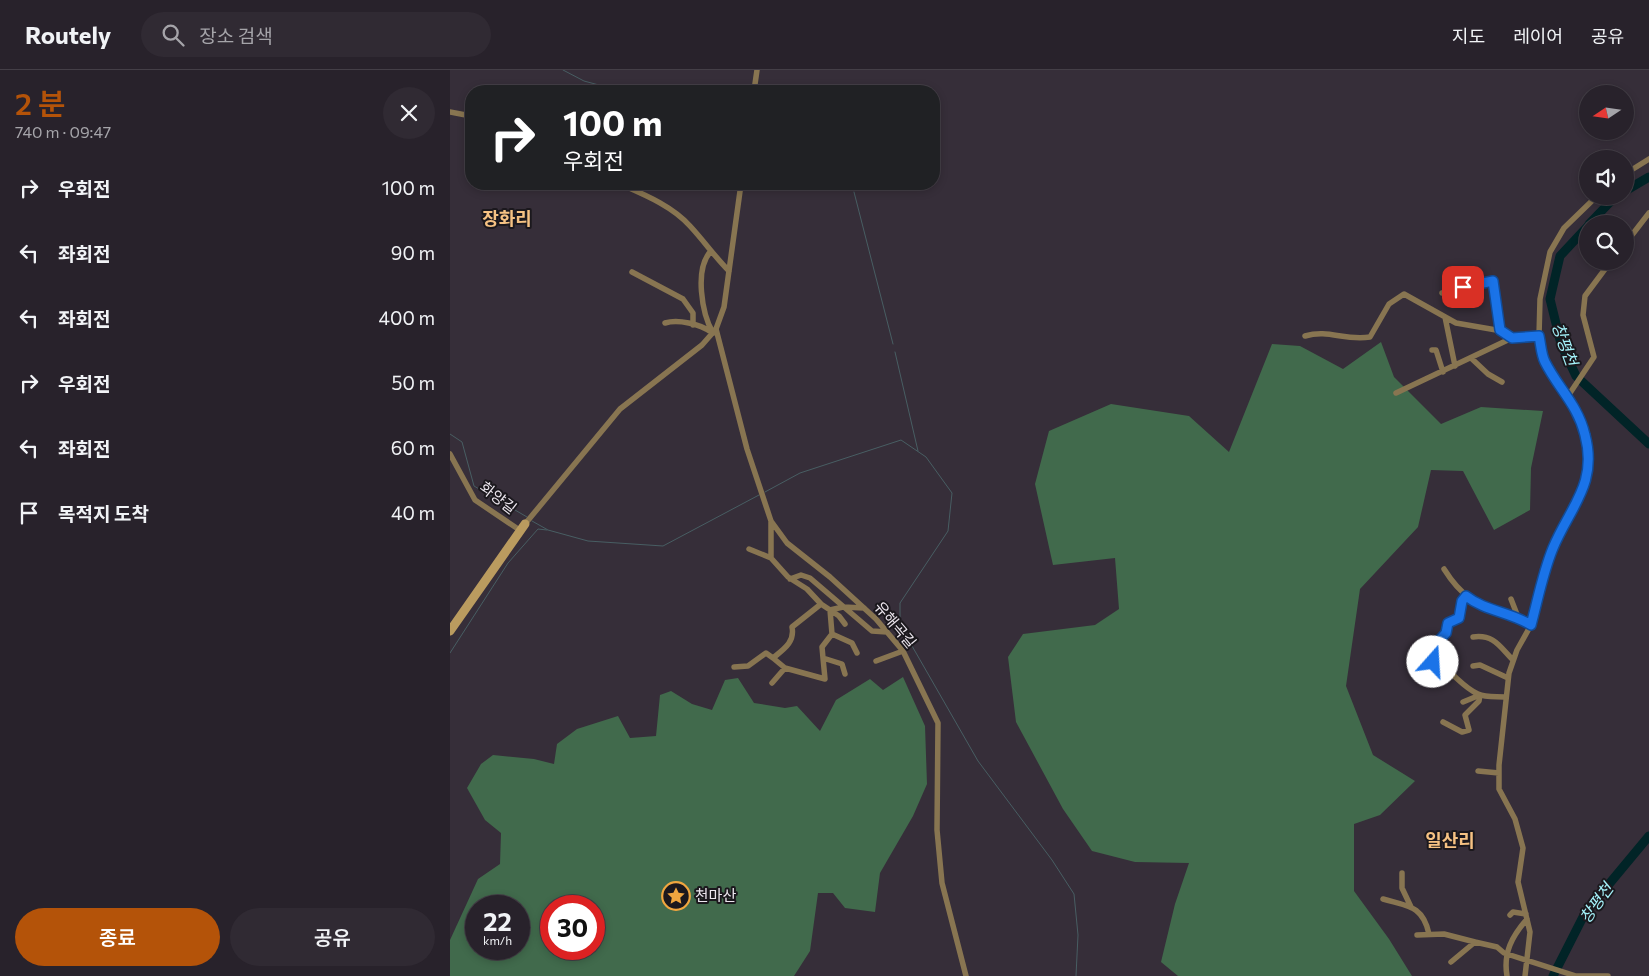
<!DOCTYPE html>
<html lang="ko">
<meta charset="utf-8">
<style>
:root{--surface:#28222b;--page:#302a33;--text:#f1f3f6;--muted:#a5a4a9;--line:#443f47;--accent:#b45309}
body{margin:0;font-family:Commissioner,"Noto Sans KR",sans-serif;background:var(--page);color:var(--text);height:100vh;display:flex;flex-direction:column;font-size:19px;white-space:nowrap}
*{box-sizing:border-box;margin:0}
p{font-size:16px;color:var(--muted)}
.icon{flex:none;width:28px;height:28px;fill:none;stroke:currentColor;stroke-width:2;stroke-linecap:round;stroke-linejoin:round}
.map{position:relative;flex:1;overflow:hidden}
.details{display:flex;flex-direction:column;background:var(--surface);width:450px}
.details>*{flex:none}
.hud{position:absolute;left:15px;top:15px;width:475px;height:105px;border-radius:20px;box-shadow:0 2px 8px #0003,0 0 0 1px var(--line);background:#202124;color:#fff;overflow:hidden}
.needle{width:32px;rotate:257deg}
.tools{position:absolute;left:1129px;top:15px;display:grid;gap:10px}
.tools a{display:grid;place-items:center;width:55px;height:55px;border-radius:50%;background:var(--surface);box-shadow:0 2px 8px #0003,0 0 0 1px var(--line);font-size:25px}
.speed{position:absolute;left:15px;top:825px;display:flex;gap:10px;font-size:25px;font-weight:700;text-align:center}
.speed>*{display:grid;place-content:center;width:65px;height:65px;border-radius:50%;background:var(--surface);box-shadow:0 2px 8px #0003,0 0 0 1px var(--line);line-height:1}
.speed small{font-size:12px;font-weight:400}
.speed .limit{border:8px solid #d22;background:#fff;color:#111}
.pin{position:absolute;display:grid;place-items:center;width:42px;height:42px;color:#fff;margin:-21px;border-radius:10px;box-shadow:0 2px 8px #0006}
.me{position:absolute;width:55px;margin:-28px;rotate:19deg;stroke-linejoin:round;filter:drop-shadow(0 0 4px #0008)}
.turn{display:flex;align-items:center;gap:18px;height:105px;padding:0 15px;font-size:22px}
.turn .icon{width:65px;height:65px;stroke-width:2.5}
.turn b{display:block;font-size:35px;line-height:42px}
.round{display:grid;place-items:center;flex:none;width:52px;height:52px;border-radius:26px;background:var(--page)}
.headline{display:flex;align-items:center;justify-content:space-between;height:85px;padding:0 15px}
h1{font-size:30px;font-weight:600;line-height:38px;color:var(--accent)}
.cta{display:flex;gap:10px;margin-top:auto;padding:10px 15px}
.cta a{flex:1;height:58px;border-radius:30px;background:var(--accent);color:#fff;font-size:20px;font-weight:600;line-height:58px;text-align:center}
.cta a+a{background:var(--page);color:var(--text)}
ul{padding:0;list-style:none}
li{display:flex;align-items:center;gap:15px;height:65px;padding:0 15px}
li div{flex:1}
li b{display:block;font-size:19px}
li em{font-style:normal}
header{display:flex;align-items:center;gap:30px;box-sizing:border-box;height:70px;padding:0 25px;background:var(--surface);border-bottom:1px solid var(--line)}
header strong{font-size:24px}
nav{display:flex;gap:28px;margin-inline-start:auto;font-size:18px}
.search{width:350px;height:45px;background:var(--page);display:flex;align-items:center;gap:12px;box-sizing:border-box;padding:0 18px;border-radius:28px;color:var(--muted);font-size:19px}
main{display:flex;flex:1;min-height:0}
.map>svg:first-child{display:block}
</style>
<header>
<strong>Routely</strong>
<div class="search"><svg class="icon" aria-label="search" viewBox="0 0 24 24"><circle cx="10" cy="10" r="6"/><path d="M15 15l6 6"/></svg>장소 검색</div>
<nav><a>지도</a><a>레이어</a><a>공유</a></nav>
</header>
<main>
<section class="details">
<div class="headline"><div><h1>2 분</h1><p>740 m · 09:47</p></div><a class="round"><svg class="icon" aria-label="close" viewBox="0 0 24 24"><path d="M6 6l12 12M18 6L6 18"/></svg></a></div>
<ul>
<li><svg class="icon" aria-label="right" viewBox="0 0 24 24"><path d="M7 20v-9h11M14 6l5 5-5 5"/></svg><div><b>우회전</b></div><em>100 m</em></li>
<li><svg class="icon" aria-label="left" viewBox="0 0 24 24"><path d="M17 20v-9H6M10 6l-5 5 5 5"/></svg><div><b>좌회전</b></div><em>90 m</em></li>
<li><svg class="icon" aria-label="left" viewBox="0 0 24 24"><path d="M17 20v-9H6M10 6l-5 5 5 5"/></svg><div><b>좌회전</b></div><em>400 m</em></li>
<li><svg class="icon" aria-label="right" viewBox="0 0 24 24"><path d="M7 20v-9h11M14 6l5 5-5 5"/></svg><div><b>우회전</b></div><em>50 m</em></li>
<li><svg class="icon" aria-label="left" viewBox="0 0 24 24"><path d="M17 20v-9H6M10 6l-5 5 5 5"/></svg><div><b>좌회전</b></div><em>60 m</em></li>
<li><svg class="icon" aria-label="arrive" viewBox="0 0 24 24"><path d="M6 21V4h12l-3 4 3 4H6"/></svg><div><b>목적지 도착</b></div><em>40 m</em></li>
</ul>
<div class="cta"><a>종료</a><a>공유</a></div>
</section>
<div class="map">
<svg width="1199" height="906" viewBox="0 0 1199 906">
<rect width="100%" height="100%" fill="#362e39"/>
<!-- forest -->
<path fill="#416a4c" fill-rule="evenodd" d="M 931,272 L 944,307 L 991,354 L 1031,337 L 1093,341 L 1081,398 L 1080,440 L 1044,460 L 1013,401 L 981,400 L 968,457 L 910,519 L 896,616 L 923,685 L 965,711 L 930,745 L 904,754 L 904,821 L 939,869 L 962,906 L 728,906 L 711,892 L 725,834 L 739,793 L 685,792 L 642,781 L 613,739 L 566,652 L 558,587 L 573,564 L 645,555 L 669,539 L 665,488 L 603,495 L 585,414 L 599,361 L 661,334 L 739,346 L 779,382 L 822,274 L 850,276 L 893,299 Z
M 453,607 L 475,656 L 477,714 L 463,746 L 430,803 L 425,842 L 395,838 L 383,823 L 368,823 L 360,881 L 344,906 L 0,906 L 0,870 L 28,809 L 50,794 L 51,763 L 35,750 L 17,718 L 31,694 L 43,685 L 84,689 L 104,694 L 107,674 L 127,659 L 168,646 L 180,668 L 206,666 L 210,625 L 221,621 L 242,634 L 262,640 L 275,610 L 288,608 L 304,633 L 335,638 L 347,636 L 370,661 L 386,630 L 420,609 L 433,620 ZM 26,836 L 69,836 L 69,879 L 26,879 ZM 101,836 L 144,836 L 144,879 L 101,879 Z"/>
<g fill="none" stroke-linecap="round" stroke-linejoin="round">
<!-- stream -->
<path stroke="#485e63" stroke-width="1" d="M 113,0 L 134,11 L 171,21
M 404,122 L 443,274
M 445,282 L 468,381
M 0,364 L 12,372 L 24,416 L 77,447
M 315,422 L 350,403 L 451,370 L 476,387 L 502,423 L 498,461 L 450,533 L 450,556
M 82,451 L 98,460 L 138,471 L 213,476 L 309,425
M 454,562 L 528,691 L 602,790 L 624,824 L 628,865 L 626,906
M 0,583 L 58,493 L 88,459 L 97,460"/>
<!-- river -->
<path stroke="#012427" stroke-width="9" d="M 1175,121 L 1199,107
M 1139,154 L 1166,126
M 1138,156 L 1110,186 L 1100,229 L 1111,274 L 1126,306 L 1199,374
M 1103,906 L 1135,843 L 1199,766"/>
<!-- street -->
<path stroke="#887551" stroke-width="5.5" d="M 304,21 L 307,0
M 0,42 L 21,46
M 1175,104 L 1199,89
M 170,114 C 195,125 222,136 240,156 C 254,171 265,187 279,201
M 1175,174 L 1199,143
M 261,181 C 244,199 252,244 263,263
M 182,202 L 233,229 L 243,243 L 243,255
M 992,223 L 1043,211 L 1050,260
M 995,247 L 1005,296
M 215,253 C 228,249 250,254 261,262
M 266,259 L 297,379 L 321,451 L 337,473 L 380,507 L 426,549 L 453,581 L 488,653 L 487,760 L 492,813 L 516,906
M 855,266 C 879,259 894,271 920,267 L 939,234 L 954,224 L 1006,253 L 1052,261 L 1062,268
M 982,280 L 986,280 L 993,302
M 1021,288 L 1038,304 L 1052,312
M 946,323 L 1062,268 L 1089,266
M 1118,326 L 1144,287 L 1133,245 L 1135,226 L 1161,191
M 0,384 L 25,430 L 71,461
M 321,451 L 321,488 L 338,507 L 357,519 L 371,534 L 380,540 L 393,537 L 414,538
M 75,454 L 170,339 L 252,275 L 266,259 L 274,237 L 291,114
M 299,479 L 321,488
M 994,499 C 1023,545 1042,531 1081,555
M 340,509 L 351,505 L 360,508 L 422,561 L 437,562
M 1016,526 L 1012,531 L 1009,548 L 998,553 L 995,563 L 982,578 L 983,592 C 1001,598 1010,616 1028,624 C 1036,628 1048,626 1056,627
M 1061,529 L 1068,547
M 380,540 L 382,564 L 402,573 L 407,583
M 380,540 L 389,546 L 395,554
M 382,564 L 372,577 L 373,588 L 392,594 L 395,604
M 1023,567 C 1044,564 1050,577 1063,590
M 323,588 L 335,598 L 375,609 L 373,588
M 426,591 L 453,581
M 993,595 L 995,577
M 1023,596 L 1030,595 L 1058,608
M 284,597 L 298,596 L 316,583 L 323,588 C 334,579 345,572 342,557 L 371,534
M 322,613 L 335,598
M 1013,632 L 1030,625
M 993,652 L 1012,662 L 1019,660 L 1015,645 L 1029,631 L 1030,625
M 1028,701 L 1049,703
M 952,803 L 952,818 L 961,837
M 933,829 C 957,836 973,835 979,864
M 1060,845 L 1063,842 L 1076,844
M 967,865 L 994,864 L 1025,872
M 1001,892 L 1025,872 L 1047,877 L 1054,883 L 1126,906 L 1158,906
M 1057,906 C 1053,883 1062,866 1077,849
M 1075,906 L 1080,862 L 1068,812 L 1073,778 L 1065,749 L 1049,719 L 1049,695 L 1059,603 L 1067,580 L 1081,555 L 1104,476 L 1131,427 L 1138,397 L 1139,381 L 1129,347 L 1092,284 L 1089,266 L 1090,229 L 1100,182 L 1114,158 L 1147,126"/>
<!-- secondary -->
<path stroke="#ba9b5f" stroke-width="9" d="M 0,561 L 75,454"/>
</g>
<g fill="none" stroke-linecap="round" stroke-linejoin="round">
<defs>
<path id="route" d="M 983,592 L 982,578 L 996,563 L 998,553 L 1009,548 L 1012,531 L 1016,526 C 1035,541 1060,542 1081,555 C 1088,529 1093,502 1103,478 C 1120,437 1148,414 1135,365 C 1128,335 1108,318 1095,292 C 1091,284 1091,275 1089,266 L 1062,268 L 1050,260 L 1043,211 L 1013,217"/>
</defs>
<!-- route casing -->
<use href="#route" stroke="#114b97" stroke-width="12"/>
<!-- route -->
<use href="#route" stroke="#1a73e8" stroke-width="9"/>
</g>
<!-- icons -->
<defs>
<symbol id="sight-ring" viewBox="-11 -11 22 22"><circle r="9.5" fill="#1b181d" stroke="#f0a63f" stroke-width="1.5"/><path d="M0-6L1.8-2.2L6-1.7L2.9 1.2L3.7 5.4L0 3.3L-3.7 5.4L-2.9 1.2L-6-1.7L-1.8-2.2Z" fill="#f0a63f"/></symbol>
</defs>
<g fill-rule="evenodd">
<use href="#sight-ring" x="210" y="810" width="32" height="32"/>
</g>
<g text-anchor="middle" stroke-width="4" stroke-linejoin="round" paint-order="stroke">
<!-- street labels -->
<g font-size="15" fill="#ece6ee" stroke="#1b181d">
<text transform="translate(48 428) rotate(38)" y="5">화양길</text>
<text transform="translate(445 555) rotate(50)" y="5">유해곡길</text>
</g>
<!-- poi labels -->
<g font-size="15" fill="#ece6ee" stroke="#1b181d" text-anchor="start">
<text x="245" y="831">천마산</text>
</g>
<!-- water labels -->
<g font-size="16" font-style="italic" fill="#a4f2fa" stroke="#1b181d">
<text transform="translate(1115 274) rotate(70)" y="6">창평천</text>
<text transform="translate(1146 833) rotate(-54)" y="6">창평천</text>
</g>
<!-- quarter labels -->
<g font-size="18" font-weight="bold" fill="#f6c283" stroke="#1b181d">
<text x="57" y="155">장화리</text>
<text x="1000" y="777">일산리</text>
</g>
</g>
</svg>
<div class="tools">
<a><svg class="needle" viewBox="-14 -14 28 28"><path d="M0-13l5 13h-10z" fill="#e53935"/><path d="M0 13l5-13h-10z" fill="#a5a4a9"/></svg></a>
<a><svg class="icon" aria-label="sound" viewBox="0 0 24 24"><path d="M4 9h4l5-4v14l-5-4H4zM17 9q2 3 0 6"/></svg></a>
<a><svg class="icon" aria-label="search" viewBox="0 0 24 24"><circle cx="10" cy="10" r="6"/><path d="M15 15l6 6"/></svg></a>
</div>
<div class="speed"><div>22<small>km/h</small></div><div class="limit">30</div></div>
<div class="pin" style="left:1013px;top:217px;background:#d93025"><svg class="icon" aria-label="arrive" viewBox="0 0 24 24"><path d="M6 21V4h12l-3 4 3 4H6"/></svg></div>
<svg class="me" style="left:983px;top:592px" viewBox="-20 -20 40 40"><circle r="19" fill="#fff"/><path d="M0-13L10 11 0 6-10 11z" fill="#1a73e8"/></svg>
<div class="hud">
<div class="turn"><svg class="icon" aria-label="right" viewBox="0 0 24 24"><path d="M7 20v-9h11M14 6l5 5-5 5"/></svg><div><b>100 m</b>우회전</div></div>
</div>
</div>
</main>
